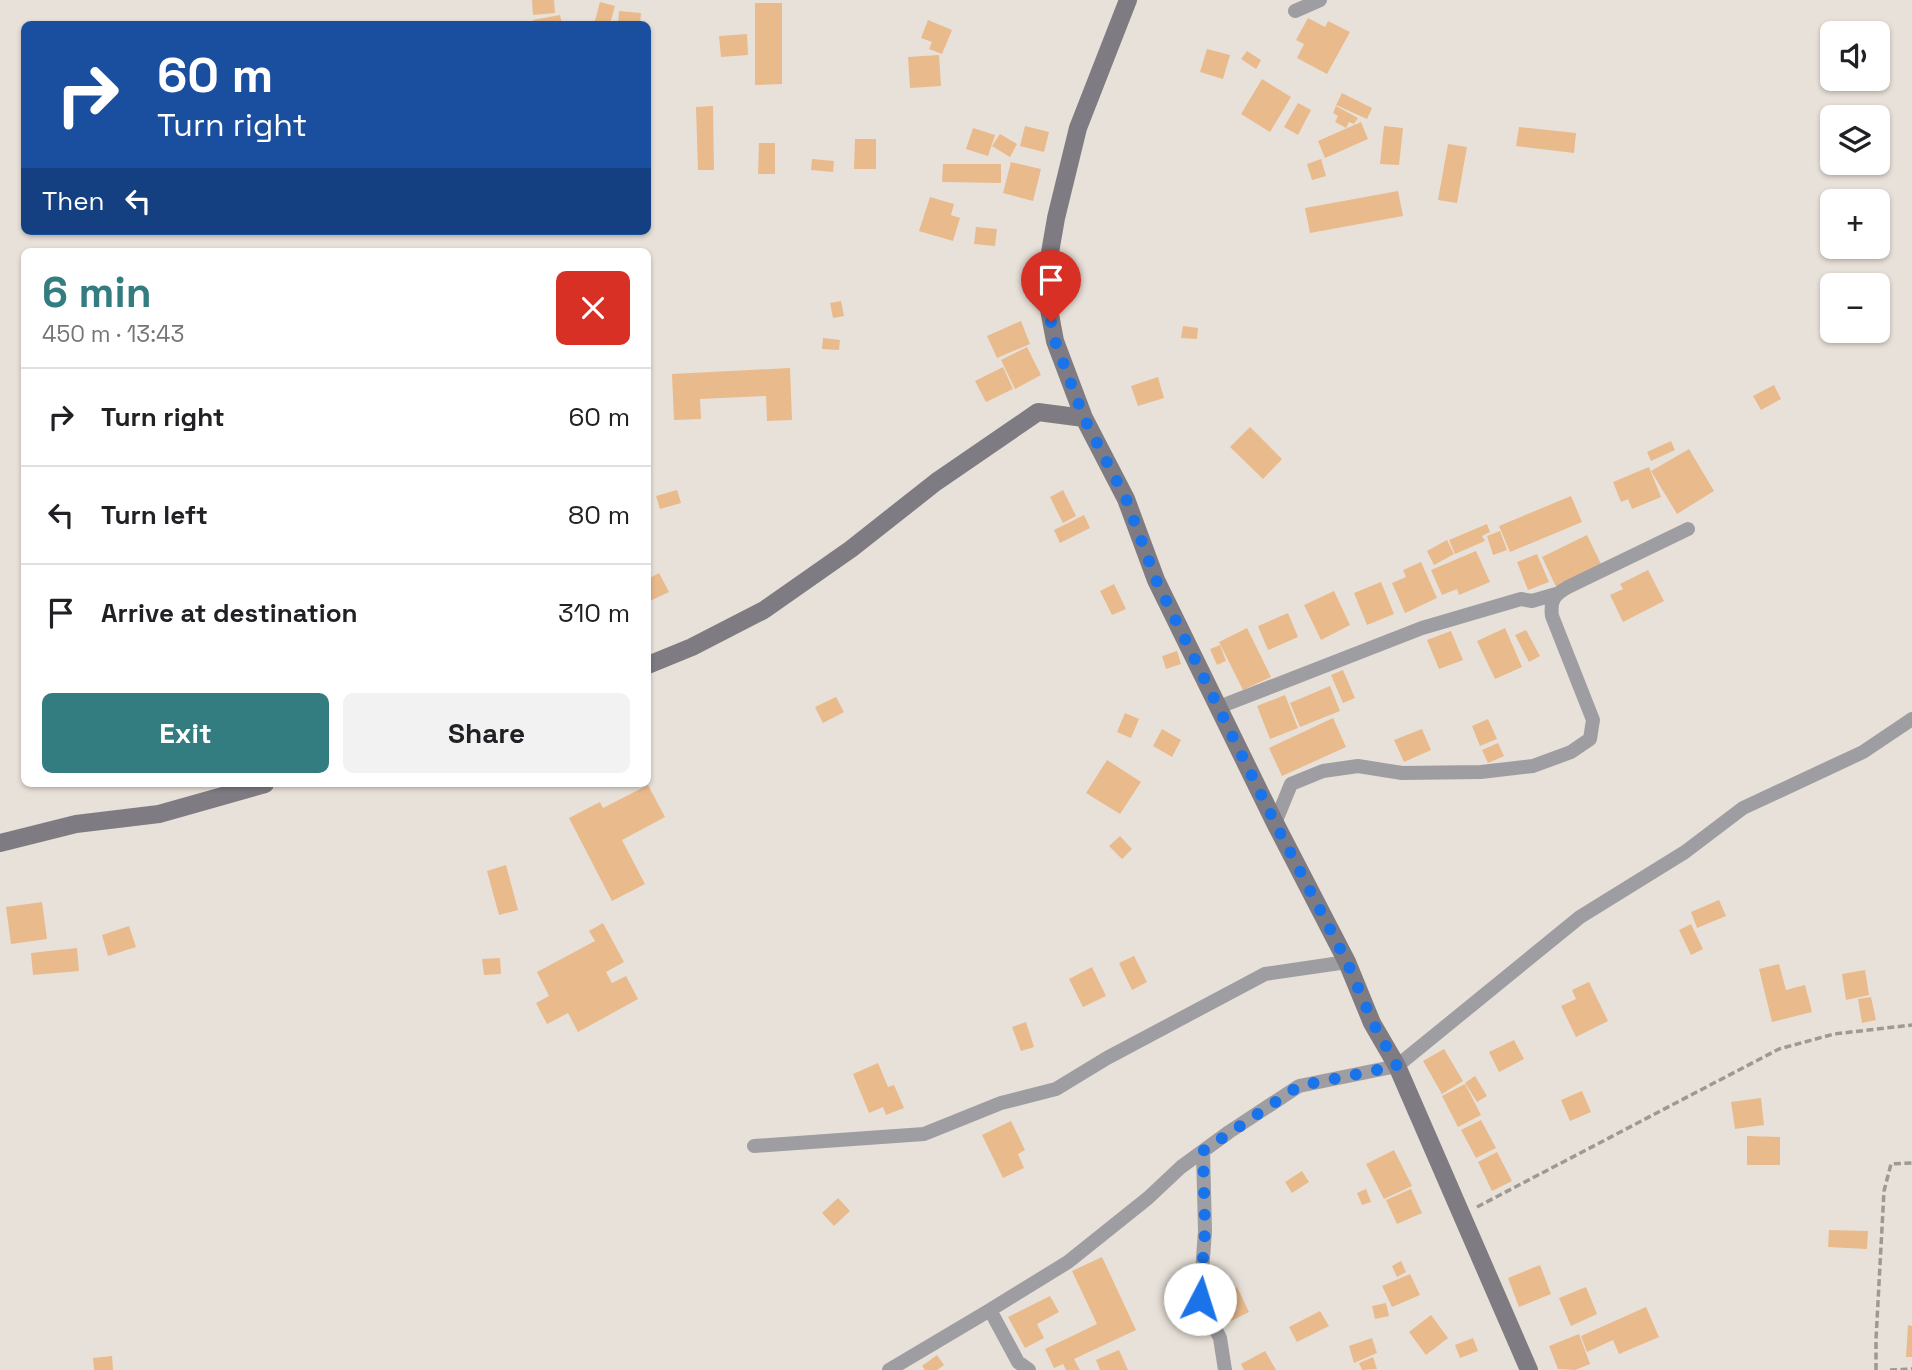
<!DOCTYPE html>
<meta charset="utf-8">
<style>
:root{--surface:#fff;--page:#f2f2f2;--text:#202124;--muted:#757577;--line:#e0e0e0;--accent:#337c80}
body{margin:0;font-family:"Space Grotesk",sans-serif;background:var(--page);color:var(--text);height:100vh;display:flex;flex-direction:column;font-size:26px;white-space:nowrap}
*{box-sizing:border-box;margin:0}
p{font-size:23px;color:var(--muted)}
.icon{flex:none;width:38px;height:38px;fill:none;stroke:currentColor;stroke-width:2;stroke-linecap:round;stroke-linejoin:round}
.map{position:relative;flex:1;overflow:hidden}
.panel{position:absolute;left:21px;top:248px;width:630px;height:539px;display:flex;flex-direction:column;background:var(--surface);border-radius:10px;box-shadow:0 2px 5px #0004}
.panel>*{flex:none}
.banner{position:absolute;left:21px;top:21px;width:630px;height:214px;border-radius:10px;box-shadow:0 2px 5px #0004;background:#1a4fa0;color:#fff;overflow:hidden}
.tools{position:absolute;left:1820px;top:21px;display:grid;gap:14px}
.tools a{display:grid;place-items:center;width:70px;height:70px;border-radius:10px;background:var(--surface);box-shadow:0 2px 5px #0004;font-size:35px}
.pin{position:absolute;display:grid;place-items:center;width:60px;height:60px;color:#fff;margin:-72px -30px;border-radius:50% 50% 50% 0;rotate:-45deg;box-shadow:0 0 7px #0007}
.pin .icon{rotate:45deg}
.me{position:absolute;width:77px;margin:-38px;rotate:5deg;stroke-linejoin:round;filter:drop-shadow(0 0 5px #0008)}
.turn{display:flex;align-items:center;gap:24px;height:147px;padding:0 21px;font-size:32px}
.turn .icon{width:91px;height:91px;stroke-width:2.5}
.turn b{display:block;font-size:49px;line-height:60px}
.then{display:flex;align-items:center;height:66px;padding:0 21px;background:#0003;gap:14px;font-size:26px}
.round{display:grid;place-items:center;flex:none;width:74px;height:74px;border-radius:10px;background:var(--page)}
.overview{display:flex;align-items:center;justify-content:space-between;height:119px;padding:0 21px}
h1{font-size:42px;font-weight:700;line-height:52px;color:var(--accent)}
.action{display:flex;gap:14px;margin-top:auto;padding:14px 21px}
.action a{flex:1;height:80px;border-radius:10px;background:var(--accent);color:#fff;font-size:28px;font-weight:700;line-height:80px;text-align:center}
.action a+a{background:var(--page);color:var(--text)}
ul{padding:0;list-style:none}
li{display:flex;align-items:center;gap:21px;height:98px;padding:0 21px;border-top:2px solid var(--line)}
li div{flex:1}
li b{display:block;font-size:26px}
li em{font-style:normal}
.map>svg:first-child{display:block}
</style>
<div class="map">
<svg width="1912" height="1370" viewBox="0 0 1912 1370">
<rect width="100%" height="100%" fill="#e8e1d9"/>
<!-- building -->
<path fill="#e9ba8c" d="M 532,0 L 554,0 L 555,13 L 533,15 Z
M 600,2 L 615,6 L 610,24 L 594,24 Z
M 755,3 L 782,3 L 782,84 L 755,85 Z
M 619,11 L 641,13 L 640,24 L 618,24 Z
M 560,15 L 562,24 L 534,24 L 533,20 Z
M 1308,18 L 1325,27 L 1328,21 L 1350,32 L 1327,74 L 1297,58 L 1304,44 L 1296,40 Z
M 928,20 L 952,30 L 942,54 L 929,49 L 932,42 L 921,38 Z
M 747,34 L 748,55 L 721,57 L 719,36 Z
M 1207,49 L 1230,55 L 1223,79 L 1200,72 Z
M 1247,51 L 1261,60 L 1256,69 L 1241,59 Z
M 939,55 L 941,86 L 910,88 L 908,57 Z
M 1262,79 L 1291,97 L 1270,132 L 1241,114 Z
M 1342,93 L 1372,108 L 1367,119 L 1336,105 Z
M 1298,103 L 1311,110 L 1298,135 L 1284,127 Z
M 713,106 L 714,170 L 698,170 L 696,107 Z
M 1336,106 L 1358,118 L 1354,124 L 1349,122 L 1346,128 L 1335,122 L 1338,116 L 1333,113 Z
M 1361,122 L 1368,139 L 1325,158 L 1318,141 Z
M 1025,126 L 1049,132 L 1044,152 L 1020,146 Z
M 1384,126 L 1403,128 L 1399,165 L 1380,164 Z
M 1519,127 L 1576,133 L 1574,153 L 1516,146 Z
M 973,128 L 995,135 L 988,156 L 966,149 Z
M 1000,134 L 1017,144 L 1010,157 L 992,146 Z
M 855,139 L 876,139 L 876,169 L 854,169 Z
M 759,143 L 775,143 L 775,174 L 758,174 Z
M 1448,144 L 1467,147 L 1457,203 L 1438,200 Z
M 812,159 L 834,161 L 833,172 L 811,170 Z
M 1321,159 L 1326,176 L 1312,180 L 1307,164 Z
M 1011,162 L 1041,169 L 1033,201 L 1003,193 Z
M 943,164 L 1001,164 L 1001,183 L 942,182 Z
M 1398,191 L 1403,216 L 1310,233 L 1305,208 Z
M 930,197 L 954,204 L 951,215 L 960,218 L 953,241 L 919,231 Z
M 976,227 L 997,229 L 995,246 L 974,244 Z
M 841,301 L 844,316 L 833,318 L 830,303 Z
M 1021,321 L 1030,344 L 997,358 L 987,336 Z
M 1183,326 L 1198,328 L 1197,339 L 1181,338 Z
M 823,338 L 840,340 L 839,350 L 822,349 Z
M 1027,347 L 1041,375 L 1015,389 L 1001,360 Z
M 1003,367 L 1013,389 L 986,402 L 975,381 Z
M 790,368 L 792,420 L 767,421 L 766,396 L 700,399 L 701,419 L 674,420 L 672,374 Z
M 1158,377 L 1164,398 L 1138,406 L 1131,386 Z
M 1774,385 L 1781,399 L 1761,410 L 1753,396 Z
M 1250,427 L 1282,459 L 1263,479 L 1230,447 Z
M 1671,441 L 1675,450 L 1651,461 L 1647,452 Z
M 1689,449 L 1714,491 L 1677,514 L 1651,471 Z
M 1649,467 L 1661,497 L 1632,509 L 1628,499 L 1621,502 L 1613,482 Z
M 677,490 L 681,503 L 660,509 L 656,496 Z
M 1063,490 L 1076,516 L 1063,523 L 1050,497 Z
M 1571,496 L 1582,522 L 1510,552 L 1499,526 Z
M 1084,515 L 1090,528 L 1060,543 L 1054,530 Z
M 1487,524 L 1490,532 L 1482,536 L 1485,541 L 1455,554 L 1449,540 Z
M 1500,531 L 1507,550 L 1493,555 L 1487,536 Z
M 1587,535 L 1602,566 L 1557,589 L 1542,557 Z
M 1447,540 L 1454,554 L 1434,565 L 1427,551 Z
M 1476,551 L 1490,582 L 1459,595 L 1457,589 L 1442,595 L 1431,570 Z
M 1537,554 L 1549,582 L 1528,590 L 1517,562 Z
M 1421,562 L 1437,598 L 1405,613 L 1392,583 L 1406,577 L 1403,570 Z
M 1648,570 L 1664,601 L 1623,622 L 1610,595 L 1623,589 L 1620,584 Z
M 659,573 L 669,592 L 650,601 L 648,597 L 648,579 Z
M 1381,582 L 1394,614 L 1367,625 L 1354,593 Z
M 1114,584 L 1126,609 L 1112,615 L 1100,591 Z
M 1334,591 L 1350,625 L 1321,640 L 1304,605 Z
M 1288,613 L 1298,637 L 1268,650 L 1258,626 Z
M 1247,628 L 1271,677 L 1243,690 L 1219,642 Z
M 1505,628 L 1522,667 L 1495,679 L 1477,641 Z
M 1526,630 L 1540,656 L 1529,662 L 1515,635 Z
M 1451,631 L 1463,660 L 1439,669 L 1427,640 Z
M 1220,645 L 1226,661 L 1217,665 L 1210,649 Z
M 1177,651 L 1181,664 L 1166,669 L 1162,656 Z
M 1343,670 L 1355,698 L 1343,703 L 1331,675 Z
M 1330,686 L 1340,711 L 1300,727 L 1290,703 Z
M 1285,695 L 1298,728 L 1270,739 L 1257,706 Z
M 836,697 L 844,712 L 823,723 L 815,707 Z
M 1125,713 L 1139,719 L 1131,738 L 1117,732 Z
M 1333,718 L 1346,747 L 1282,776 L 1269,748 Z
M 1488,719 L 1497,739 L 1480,746 L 1472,726 Z
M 1162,729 L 1181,740 L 1172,757 L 1153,746 Z
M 1422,729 L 1431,750 L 1404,762 L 1394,740 Z
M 1498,743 L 1504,756 L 1488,763 L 1482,750 Z
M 1107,760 L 1141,782 L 1120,814 L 1086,793 Z
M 648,785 L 665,817 L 622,840 L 645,884 L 612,901 L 569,818 L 600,802 L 603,808 Z
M 1120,836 L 1132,849 L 1122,859 L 1109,846 Z
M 506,865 L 518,910 L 499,915 L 487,871 Z
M 1719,900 L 1726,916 L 1697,928 L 1691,912 Z
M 42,902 L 47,939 L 11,944 L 6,907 Z
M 603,923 L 624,962 L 606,972 L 612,983 L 626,976 L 638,999 L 578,1032 L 568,1013 L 547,1024 L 536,1003 L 549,996 L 537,972 L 595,941 L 589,931 Z
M 1691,924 L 1703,949 L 1691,955 L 1679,930 Z
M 129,926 L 136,947 L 108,956 L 102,935 Z
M 77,948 L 79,971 L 33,975 L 31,953 Z
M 1134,956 L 1147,982 L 1132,990 L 1119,963 Z
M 500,958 L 501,974 L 484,975 L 482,959 Z
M 1779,964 L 1786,990 L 1805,985 L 1812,1012 L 1772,1022 L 1759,969 Z
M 1092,967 L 1106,996 L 1083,1007 L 1069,979 Z
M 1865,970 L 1869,995 L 1846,1000 L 1842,974 Z
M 1589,982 L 1608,1021 L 1576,1037 L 1561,1006 L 1576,999 L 1572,990 Z
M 1871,997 L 1876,1020 L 1862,1023 L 1858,999 Z
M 1026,1022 L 1034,1047 L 1021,1051 L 1012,1027 Z
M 1514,1040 L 1524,1059 L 1499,1072 L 1489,1052 Z
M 1444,1049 L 1463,1081 L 1442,1094 L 1423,1061 Z
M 878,1063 L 888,1087 L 894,1085 L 904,1108 L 886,1115 L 883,1107 L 869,1113 L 853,1074 Z
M 1475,1076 L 1487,1096 L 1477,1102 L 1465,1083 Z
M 1465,1084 L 1481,1115 L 1458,1127 L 1442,1096 Z
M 1582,1091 L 1591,1112 L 1570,1121 L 1561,1100 Z
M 1761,1098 L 1764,1125 L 1735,1129 L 1731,1102 Z
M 1481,1120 L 1496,1148 L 1476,1158 L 1461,1130 Z
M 1011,1121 L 1025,1150 L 1018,1154 L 1024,1168 L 1003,1178 L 982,1135 Z
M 1747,1136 L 1780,1137 L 1780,1165 L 1747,1165 Z
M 1394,1150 L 1412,1186 L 1384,1199 L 1366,1164 Z
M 1497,1152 L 1512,1181 L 1492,1191 L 1478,1162 Z
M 1302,1171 L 1309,1182 L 1292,1193 L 1285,1182 Z
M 1366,1189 L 1371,1202 L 1362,1205 L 1357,1193 Z
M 1411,1189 L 1422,1213 L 1397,1224 L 1386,1200 Z
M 838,1198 L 850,1211 L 834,1226 L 822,1213 Z
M 1829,1230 L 1868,1231 L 1867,1249 L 1828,1247 Z
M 1102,1257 L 1136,1330 L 1074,1359 L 1080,1370 L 1066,1370 L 1063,1364 L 1054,1368 L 1045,1349 L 1097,1324 L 1072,1271 Z
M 1401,1261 L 1406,1272 L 1397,1277 L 1392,1266 Z
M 1540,1265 L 1551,1294 L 1519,1307 L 1508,1278 Z
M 1410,1274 L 1420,1295 L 1392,1307 L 1382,1286 Z
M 1237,1287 L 1249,1312 L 1227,1323 L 1214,1299 Z
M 1586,1287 L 1597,1314 L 1571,1326 L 1559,1298 Z
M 1050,1296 L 1059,1312 L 1037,1324 L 1044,1338 L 1025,1348 L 1008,1317 Z
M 1386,1303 L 1389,1316 L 1375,1319 L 1372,1306 Z
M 1646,1307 L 1659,1337 L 1619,1354 L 1613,1340 L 1587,1352 L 1581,1336 Z
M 1320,1311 L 1329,1326 L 1297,1342 L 1289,1327 Z
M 1431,1315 L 1448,1338 L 1426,1355 L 1409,1332 Z
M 1908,1325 L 1912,1326 L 1912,1357 L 1906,1357 Z
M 1579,1334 L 1590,1364 L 1575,1370 L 1558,1369 L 1549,1346 Z
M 1372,1338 L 1377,1353 L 1354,1363 L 1349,1346 Z
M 1473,1338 L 1478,1351 L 1460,1358 L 1455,1345 Z
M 1119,1350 L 1128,1370 L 1100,1370 L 1096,1360 Z
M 1265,1351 L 1276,1370 L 1244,1370 L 1241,1364 Z
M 937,1355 L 944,1365 L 937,1370 L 925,1370 L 922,1366 Z
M 112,1356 L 113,1370 L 94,1370 L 93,1358 Z
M 1373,1357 L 1377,1369 L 1362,1370 L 1359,1363 Z"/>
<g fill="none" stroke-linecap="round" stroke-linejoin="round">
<!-- path -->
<path stroke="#9e9993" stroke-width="3.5" stroke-dasharray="7 3.5" stroke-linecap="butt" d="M 1477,1207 L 1779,1049 L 1834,1034 L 1912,1025
M 1876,1370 L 1876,1339 L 1884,1191 L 1891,1164 L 1912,1163
M 1890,1370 L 1912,1369"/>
<!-- street -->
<path stroke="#9e9da2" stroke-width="14" d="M 1295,11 L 1320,0
M 1219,707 L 1422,628 L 1521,599 L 1532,601 L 1556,594
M 1275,823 L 1291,784 L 1323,771 L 1358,766 L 1402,773 L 1481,772 L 1533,766 L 1571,752 L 1590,739 L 1593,720 L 1552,616 C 1550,600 1554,595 1568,587 L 1688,529
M 754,1146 L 924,1134 L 1001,1103 L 1056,1089 L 1107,1058 L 1265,974 L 1347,962
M 1203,1151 L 1205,1231 L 1200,1299 L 1220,1338 L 1225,1370
M 889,1370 L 990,1310
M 1029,1370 L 1018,1362 L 990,1310 L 1068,1262 L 1148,1198 L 1181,1167 L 1229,1132 L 1299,1086 L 1397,1066 L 1580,917 L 1685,852 L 1743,808 L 1863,752 L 1912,719"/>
<!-- secondary -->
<path stroke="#7e7c82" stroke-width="18" d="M 1128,0 L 1078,128 L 1056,218 L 1047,270 L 1048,304 L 1055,341 L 1084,418 L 1126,499 L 1156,580 L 1275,823 L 1347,962 L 1372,1023 L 1397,1066 L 1529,1370
M 648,665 L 692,647 L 764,610 L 851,549 L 936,482 L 1038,412 L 1084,418
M 0,843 L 76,824 L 159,814 L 265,784"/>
</g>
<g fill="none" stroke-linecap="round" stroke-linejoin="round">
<!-- route -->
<path stroke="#1a73e8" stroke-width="12" stroke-dasharray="0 21.6" d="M 1051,322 L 1055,341 L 1084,418 L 1126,499 L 1156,580 L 1275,823 L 1347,962 L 1373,1023 L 1397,1066 L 1299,1086 L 1203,1151 L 1205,1231 L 1200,1299"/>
</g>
</svg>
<div class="tools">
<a><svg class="icon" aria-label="sound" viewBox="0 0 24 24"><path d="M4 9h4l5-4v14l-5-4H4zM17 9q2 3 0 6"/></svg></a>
<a><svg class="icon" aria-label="layers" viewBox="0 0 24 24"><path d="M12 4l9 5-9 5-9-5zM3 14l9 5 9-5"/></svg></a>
<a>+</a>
<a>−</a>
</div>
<div class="pin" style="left:1051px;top:322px;background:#d93025"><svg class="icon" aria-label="arrive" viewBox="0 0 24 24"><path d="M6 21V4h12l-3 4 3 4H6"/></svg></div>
<svg class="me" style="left:1200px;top:1299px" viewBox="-20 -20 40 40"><circle r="19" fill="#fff"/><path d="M0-13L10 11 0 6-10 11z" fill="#1a73e8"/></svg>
<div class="banner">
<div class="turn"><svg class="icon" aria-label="right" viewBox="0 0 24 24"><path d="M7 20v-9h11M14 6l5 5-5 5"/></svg><div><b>60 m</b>Turn right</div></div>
<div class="then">Then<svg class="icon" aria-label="left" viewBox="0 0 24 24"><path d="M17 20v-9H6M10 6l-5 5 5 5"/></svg></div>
</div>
<section class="panel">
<div class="overview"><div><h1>6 min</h1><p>450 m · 13:43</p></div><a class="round" style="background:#d93025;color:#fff"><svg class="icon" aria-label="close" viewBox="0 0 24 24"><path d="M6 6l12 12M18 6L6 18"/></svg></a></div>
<ul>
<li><svg class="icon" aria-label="right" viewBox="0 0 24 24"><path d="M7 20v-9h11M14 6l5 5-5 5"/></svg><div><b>Turn right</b></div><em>60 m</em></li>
<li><svg class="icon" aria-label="left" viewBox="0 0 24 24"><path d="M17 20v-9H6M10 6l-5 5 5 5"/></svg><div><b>Turn left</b></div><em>80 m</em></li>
<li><svg class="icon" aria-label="arrive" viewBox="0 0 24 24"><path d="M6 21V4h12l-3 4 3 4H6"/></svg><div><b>Arrive at destination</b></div><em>310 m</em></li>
</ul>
<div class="action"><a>Exit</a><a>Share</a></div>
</section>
</div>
